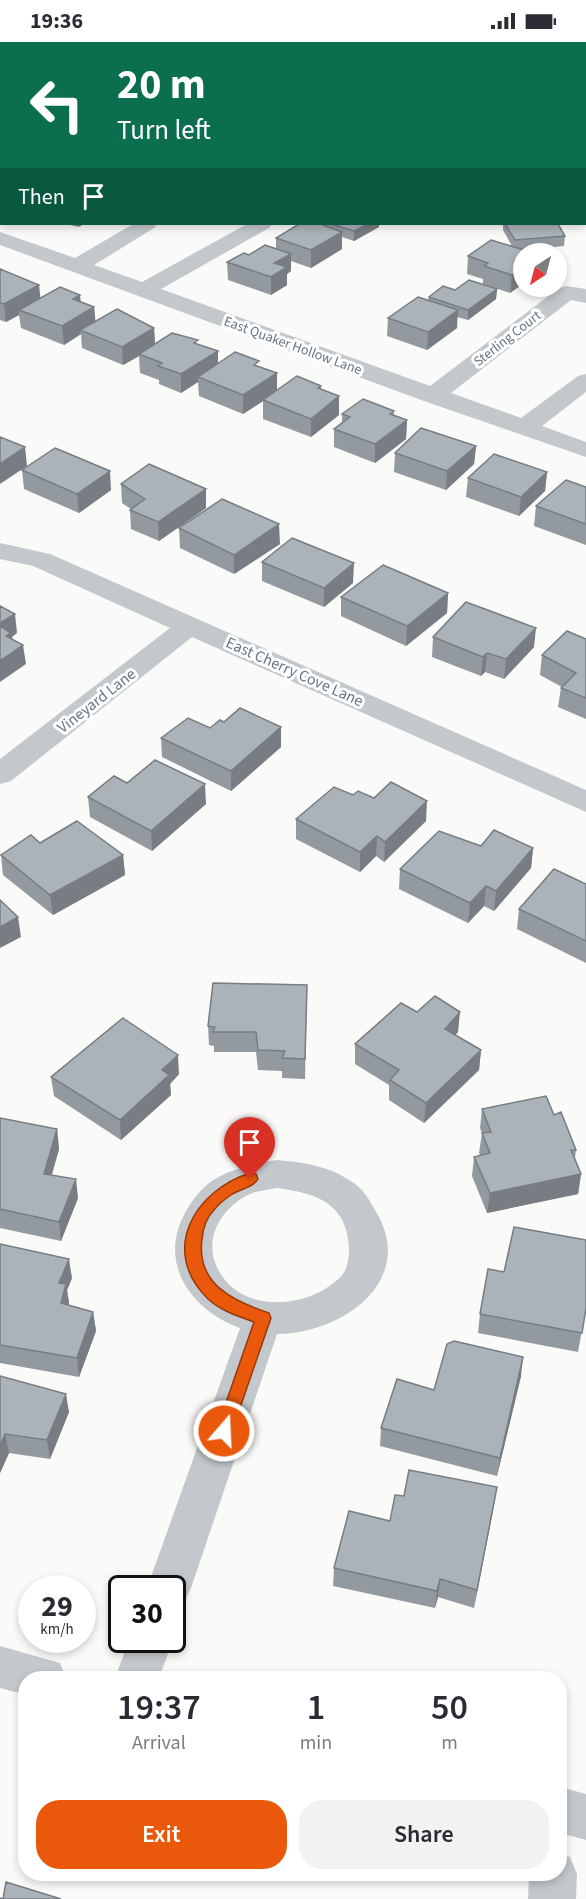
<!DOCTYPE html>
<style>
:root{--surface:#fff;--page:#f2f2f3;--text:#2b2b33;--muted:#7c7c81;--accent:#ea580c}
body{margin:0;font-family:"Source Sans 3",sans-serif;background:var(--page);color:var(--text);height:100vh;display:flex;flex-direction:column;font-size:22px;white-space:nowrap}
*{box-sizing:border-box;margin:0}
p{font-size:20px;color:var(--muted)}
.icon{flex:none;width:33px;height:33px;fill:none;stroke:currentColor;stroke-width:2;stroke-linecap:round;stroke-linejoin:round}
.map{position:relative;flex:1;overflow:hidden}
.details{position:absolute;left:18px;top:1629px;width:549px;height:210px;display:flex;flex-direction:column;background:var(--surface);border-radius:24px;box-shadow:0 3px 9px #0003}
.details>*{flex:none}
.hud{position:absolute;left:0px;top:0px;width:586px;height:183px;box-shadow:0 3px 9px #0003;background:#0b6e4f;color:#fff;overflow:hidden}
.needle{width:39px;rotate:216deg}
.controls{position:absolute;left:513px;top:201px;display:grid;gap:12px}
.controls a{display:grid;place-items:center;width:54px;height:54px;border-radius:50%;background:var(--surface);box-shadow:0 3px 9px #0003;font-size:30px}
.speed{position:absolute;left:18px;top:1533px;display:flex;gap:12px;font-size:30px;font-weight:700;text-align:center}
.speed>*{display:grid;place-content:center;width:78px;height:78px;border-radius:50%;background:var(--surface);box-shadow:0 3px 9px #0003;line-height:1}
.speed small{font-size:15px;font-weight:400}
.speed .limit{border:3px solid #111;border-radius:9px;background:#fff;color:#111}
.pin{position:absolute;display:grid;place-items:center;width:51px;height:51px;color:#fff;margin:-62px -26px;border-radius:50% 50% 50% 0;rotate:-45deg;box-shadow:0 0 6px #0007}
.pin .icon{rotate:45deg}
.me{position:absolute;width:66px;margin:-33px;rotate:19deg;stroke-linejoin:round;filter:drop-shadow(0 0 4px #0008)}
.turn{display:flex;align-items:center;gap:21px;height:126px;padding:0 18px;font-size:27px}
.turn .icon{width:78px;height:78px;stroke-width:2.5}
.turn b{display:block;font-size:42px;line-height:51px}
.then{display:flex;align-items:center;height:57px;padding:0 18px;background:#0003;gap:12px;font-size:22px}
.eta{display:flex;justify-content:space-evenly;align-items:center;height:102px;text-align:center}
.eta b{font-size:36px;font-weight:600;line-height:42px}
.action{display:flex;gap:12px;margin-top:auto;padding:12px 18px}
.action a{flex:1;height:69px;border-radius:24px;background:var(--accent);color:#fff;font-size:24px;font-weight:600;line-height:69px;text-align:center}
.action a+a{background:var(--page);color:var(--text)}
.status{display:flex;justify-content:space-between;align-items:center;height:42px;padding:0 30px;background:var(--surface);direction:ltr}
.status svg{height:16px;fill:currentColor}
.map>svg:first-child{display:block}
</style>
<div class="status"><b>19:36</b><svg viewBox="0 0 49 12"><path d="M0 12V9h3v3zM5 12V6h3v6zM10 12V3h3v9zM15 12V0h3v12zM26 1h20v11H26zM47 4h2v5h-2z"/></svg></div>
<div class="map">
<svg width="586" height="1857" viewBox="0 0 586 1857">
<rect width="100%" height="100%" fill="#fafaf8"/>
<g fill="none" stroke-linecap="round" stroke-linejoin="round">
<!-- minor -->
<path fill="#c3c8cc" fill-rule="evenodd" d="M 138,0 L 161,0 L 137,2 Z
M 0,31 L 2,31 L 2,43 L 0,43 Z
M 133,182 L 157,182 L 154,186 L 94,223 L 142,240 L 247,182 L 272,182 L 269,186 L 161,247 L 430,344 L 559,246 L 567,244 L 586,247 L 586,261 L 571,258 L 451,351 L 521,376 L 578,334 L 586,332 L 586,350 L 542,384 L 586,400 L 586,415 L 424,359 L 0,203 L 0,190 L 75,216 Z
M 0,501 L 50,512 L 586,748 L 586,770 L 192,595 L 11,739 L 0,742 L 0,717 L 170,586 L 33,524 L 0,517 Z
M 277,1118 C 304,1120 333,1125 355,1142 C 366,1150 372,1163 379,1175 C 414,1243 338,1292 277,1292 L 191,1546 L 184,1560 L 172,1565 L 172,1546 L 147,1546 L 240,1286 C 193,1269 159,1224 183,1175 C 190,1161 199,1148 212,1139 C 232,1126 254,1122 277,1118 ZM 277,1146 C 316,1151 347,1161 349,1206 C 349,1214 348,1225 343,1232 C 315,1265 248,1273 222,1234 C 200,1203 218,1167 250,1152 C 259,1148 268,1148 277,1146 Z
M 172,1597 L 173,1598 L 159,1636 L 115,1636 L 129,1598 Z
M 560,1811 L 570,1815 L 577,1832 L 576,1857 L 528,1857 L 529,1832 L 560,1832 Z"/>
<!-- tertiary -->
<path fill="#c3c8cc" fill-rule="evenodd" d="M 0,1604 L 60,1621 L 66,1636 L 26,1636 L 26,1653 L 0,1646 Z
M 560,1745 L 586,1752 L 586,1798 L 560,1791 Z"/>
</g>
<!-- wall -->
<path fill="#929a9f" d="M 2,0 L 43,0 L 37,2 L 4,2 Z
M 398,0 L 455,0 L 455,2 L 397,2 Z
M 66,182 L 84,182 L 78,185 Z
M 299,182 L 379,182 L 379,185 L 354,199 L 342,195 L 342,207 L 311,226 L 291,219 L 291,229 L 287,232 L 287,243 L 271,253 L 228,238 L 227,220 L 249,213 L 276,207 L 276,196 Z
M 503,182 L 533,182 L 565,194 L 564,204 L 523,208 L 524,212 L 524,241 L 510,251 L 483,242 L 483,237 L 467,232 L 468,214 L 512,204 L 503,188 Z
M 0,227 L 40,256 L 81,260 L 94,265 L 95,279 L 154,286 L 155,302 L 198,302 L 218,321 L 259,325 L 277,348 L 321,344 L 321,348 L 339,354 L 339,373 L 311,395 L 263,377 L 263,359 L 243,372 L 199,354 L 198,340 L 181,351 L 159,342 L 159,338 L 140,331 L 139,314 L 123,323 L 82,306 L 81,292 L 64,303 L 21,286 L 19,273 L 6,280 L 0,278 Z
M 497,247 L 496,257 L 468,278 L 457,275 L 457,286 L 427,308 L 387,294 L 388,276 L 428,258 L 429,255 Z
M 394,369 L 394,373 L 407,378 L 406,397 L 375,421 L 334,405 L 334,387 L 342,380 L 342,372 Z
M 476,404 L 474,422 L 446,448 L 394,430 L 395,411 Z
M 22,428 L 111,448 L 79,471 L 24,447 Z
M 547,430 L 545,449 L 519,474 L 466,455 L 468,436 Z
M 121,442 L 206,447 L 206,466 L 159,499 L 131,487 L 130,468 L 131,467 L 122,461 Z
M 586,445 L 586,503 L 534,484 L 536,464 Z
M 179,486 L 280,502 L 234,532 L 180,506 Z
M 262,520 L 353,541 L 324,565 L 262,539 Z
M 448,551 L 447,571 L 406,604 L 341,574 L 341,555 Z
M 433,595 L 534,605 L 504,637 L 485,630 L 481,634 L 432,615 Z
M 586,597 L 586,677 L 558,665 L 561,646 L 562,645 L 540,633 L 542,613 Z
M 224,680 L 281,685 L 281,705 L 231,749 L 162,715 L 161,696 L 210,686 Z
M 127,741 L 206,762 L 152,809 L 90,775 L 88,755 Z
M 353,753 L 426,779 L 384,820 L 376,814 L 360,830 L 296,797 L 296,777 Z
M 40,801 L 123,813 L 125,833 L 53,873 L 3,833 L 1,813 Z
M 481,804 L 533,806 L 531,826 L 494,869 L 484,864 L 468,881 L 399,847 L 400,827 Z
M 586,842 L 586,921 L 517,887 L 519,867 Z
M 307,943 L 305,1037 L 282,1036 L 282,1029 L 258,1028 L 256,1010 L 214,1010 L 214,1004 L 209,1003 L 208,984 Z
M 458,990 L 455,993 L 481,1008 L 479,1028 L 424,1081 L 389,1058 L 389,1043 L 355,1022 L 355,1002 Z
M 179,1032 L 170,1042 L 171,1053 L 121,1098 L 54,1054 L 51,1035 Z
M 482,1067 L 554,1073 L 576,1108 L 575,1116 L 581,1132 L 578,1152 L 487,1171 L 472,1134 L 474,1115 L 480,1113 L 479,1111 L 482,1091 L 480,1086 Z
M 0,1076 L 57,1087 L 59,1107 L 52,1133 L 78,1156 L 61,1199 L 0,1186 Z
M 0,1202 L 72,1236 L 67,1248 L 69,1261 L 68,1263 L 93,1270 L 96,1289 L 79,1335 L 0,1321 Z
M 504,1230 L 586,1266 L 578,1310 L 478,1291 L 480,1272 Z
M 0,1334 L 69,1370 L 50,1417 L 9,1411 L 0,1431 Z
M 521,1334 L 497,1434 L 380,1404 L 381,1386 L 434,1348 Z
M 494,1463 L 474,1566 L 438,1555 L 435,1566 L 333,1544 L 334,1526 L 390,1479 Z"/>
<!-- shaded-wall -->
<path fill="#777d82" d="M 17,0 L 43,0 L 37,2 L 17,2 Z
M 432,0 L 455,0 L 455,2 L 423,2 Z
M 2,114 L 2,132 L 0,133 L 0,115 Z
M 78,182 L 84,182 L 78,185 Z
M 368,182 L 379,182 L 379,185 L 354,199 L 354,189 Z
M 342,190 L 342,207 L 311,226 L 311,208 Z
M 291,212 L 291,229 L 287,232 L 287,243 L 271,253 L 271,235 L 274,221 Z
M 523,219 L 524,241 L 510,251 L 512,233 Z
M 39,243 L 41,261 L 19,268 L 19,273 L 6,280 L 4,262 Z
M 497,247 L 496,257 L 468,278 L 468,268 Z
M 80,253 L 82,271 L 73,257 Z
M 94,265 L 96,283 L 80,288 L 81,292 L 64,303 L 62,284 Z
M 458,268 L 457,286 L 427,308 L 428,290 Z
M 154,286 L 155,304 L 139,312 L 139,314 L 123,323 L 122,305 Z
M 218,309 L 218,328 L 198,335 L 198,340 L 181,351 L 181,332 Z
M 277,331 L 277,350 L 243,372 L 243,353 Z
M 339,354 L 339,373 L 311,395 L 311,377 Z
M 407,378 L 406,397 L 375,421 L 375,402 Z
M 476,404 L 474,422 L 446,448 L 447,429 Z
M 25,405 L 27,424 L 0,442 L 0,422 Z
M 110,429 L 111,448 L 79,471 L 77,452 Z
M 547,430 L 545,449 L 519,474 L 521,455 Z
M 206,447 L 206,466 L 159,499 L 158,480 Z
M 279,482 L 280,502 L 234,532 L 234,513 Z
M 354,521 L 353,541 L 324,565 L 324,546 Z
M 448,551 L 447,571 L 406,604 L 407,584 Z
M 15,572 L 17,591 L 12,595 L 14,609 L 23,603 L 26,622 L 0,640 L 0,581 Z
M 536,586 L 534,605 L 504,637 L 506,617 Z
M 487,611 L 485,630 L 481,634 L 483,615 Z
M 281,685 L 281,705 L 231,749 L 231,729 Z
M 205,742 L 206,762 L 152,809 L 151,789 Z
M 427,759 L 426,779 L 384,820 L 385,800 Z
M 377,794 L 376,814 L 360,830 L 360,810 Z
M 533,806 L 531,826 L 494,869 L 496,849 Z
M 123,813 L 125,833 L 53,873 L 50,853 Z
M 486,844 L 484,864 L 468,881 L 470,861 Z
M 18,875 L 21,895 L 0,906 L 0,885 Z
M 460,970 L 458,990 L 443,1007 L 445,987 Z
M 481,1008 L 479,1028 L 424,1081 L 426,1061 Z
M 178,1013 L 179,1032 L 170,1042 L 171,1053 L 121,1098 L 120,1078 L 162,1028 Z
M 57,1087 L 59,1107 L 46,1151 L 44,1132 Z
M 581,1132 L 578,1152 L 487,1171 L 490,1151 Z
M 76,1137 L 78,1156 L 61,1199 L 59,1180 Z
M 69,1217 L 72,1236 L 67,1248 L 69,1261 L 64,1280 L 59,1241 Z
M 93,1270 L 96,1289 L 79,1335 L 77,1316 Z
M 523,1315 L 521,1334 L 497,1434 L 500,1416 Z
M 66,1352 L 69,1370 L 50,1417 L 47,1398 Z
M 5,1392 L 9,1411 L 0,1431 L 0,1404 Z
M 497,1445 L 494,1463 L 474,1566 L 477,1548 Z
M 440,1537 L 438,1555 L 435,1566 L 437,1549 Z"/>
<!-- building -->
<path fill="#aab3b9" stroke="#777d82" stroke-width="1.5" d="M 411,0 L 432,0 L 423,2 L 413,2 Z
M 0,106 L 2,107 L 2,114 L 0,115 Z
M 299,182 L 320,182 L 342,190 L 311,208 L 276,196 Z
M 331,182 L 368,182 L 354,189 Z
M 505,182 L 558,182 L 565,194 L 515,198 Z
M 491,198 L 534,211 L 524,212 L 524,224 L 512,233 L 484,224 L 488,221 L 468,214 Z
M 265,203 L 291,212 L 274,221 L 287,225 L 271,235 L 227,220 L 244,211 L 249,213 Z
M 0,227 L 39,243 L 4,262 L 0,261 Z
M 469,238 L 497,247 L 468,268 L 429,255 L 443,244 L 455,248 Z
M 60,245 L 80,253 L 73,257 L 94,265 L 62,284 L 19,268 Z
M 418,255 L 458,268 L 428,290 L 388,276 Z
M 117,267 L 154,286 L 122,305 L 80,288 Z
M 172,291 L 198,298 L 194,301 L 218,309 L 181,332 L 158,324 L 162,321 L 139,312 Z
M 235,310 L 259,319 L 254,323 L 277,331 L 243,353 L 198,335 Z
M 297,334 L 321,344 L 318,346 L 339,354 L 311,377 L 263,358 Z
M 363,357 L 394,369 L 390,372 L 407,378 L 375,402 L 334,387 L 350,375 L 342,372 Z
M 421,386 L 476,404 L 447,429 L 395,411 Z
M 0,395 L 25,405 L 0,422 Z
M 55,406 L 110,429 L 77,452 L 22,428 Z
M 494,412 L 547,430 L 521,455 L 468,436 Z
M 149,422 L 206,447 L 158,480 L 130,468 L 145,457 L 121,442 Z
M 566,438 L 586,445 L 586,482 L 536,464 Z
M 222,457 L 279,482 L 234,513 L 179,486 Z
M 292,496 L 354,521 L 324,546 L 262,520 Z
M 383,523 L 448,551 L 407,584 L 341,555 Z
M 466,560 L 536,586 L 506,617 L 487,611 L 483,615 L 433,595 Z
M 0,564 L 15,572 L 0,581 Z
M 0,584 L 11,591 L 6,594 L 23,603 L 0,619 Z
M 567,589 L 586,597 L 586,656 L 561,646 L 576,631 L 542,613 Z
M 240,666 L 281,685 L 231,729 L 161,696 L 188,676 L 210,686 L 220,678 L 224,680 Z
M 155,718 L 205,742 L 151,789 L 88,755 L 114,734 L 127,741 Z
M 391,740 L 427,759 L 385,800 L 377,794 L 360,810 L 296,777 L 334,745 L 353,753 L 358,749 L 374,756 Z
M 77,779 L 123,813 L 50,853 L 1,813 L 31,793 L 40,801 Z
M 494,788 L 533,806 L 496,849 L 486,844 L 470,861 L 400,827 L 439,789 L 481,804 Z
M 554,827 L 586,842 L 586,899 L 519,867 Z
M 0,858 L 18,875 L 0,885 Z
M 213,941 L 307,943 L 305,1017 L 282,1016 L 285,1009 L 258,1008 L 256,990 L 213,990 L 215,985 L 208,984 Z
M 435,954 L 460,970 L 445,987 L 481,1008 L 426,1061 L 390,1038 L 399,1028 L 355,1002 L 401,961 L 417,970 Z
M 123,976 L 178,1013 L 162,1028 L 169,1033 L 120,1078 L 51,1035 Z
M 546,1054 L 554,1073 L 561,1070 L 576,1108 L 571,1108 L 581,1132 L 490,1151 L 474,1115 L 490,1111 L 482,1091 L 491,1090 L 482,1067 Z
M 0,1076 L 57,1087 L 44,1132 L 76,1137 L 59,1180 L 0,1167 Z
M 514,1185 L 586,1198 L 586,1266 L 582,1291 L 480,1272 L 488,1227 L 504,1230 Z
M 0,1202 L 69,1217 L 59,1241 L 66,1242 L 61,1261 L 93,1270 L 77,1316 L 0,1303 Z
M 454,1299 L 523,1315 L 500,1416 L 381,1386 L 397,1337 L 434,1348 L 447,1302 Z
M 0,1334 L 66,1352 L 47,1398 L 5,1392 L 0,1404 Z
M 409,1428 L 497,1445 L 477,1548 L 440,1537 L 437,1549 L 334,1526 L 349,1469 L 390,1479 L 395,1453 L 404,1454 Z
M 6,1840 L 61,1857 L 0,1857 L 0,1856 L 3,1857 Z"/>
<!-- route -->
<path fill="#ea580c" stroke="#983908" stroke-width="1.5" d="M 250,1131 L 256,1132 L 258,1137 C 253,1146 239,1147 231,1153 C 225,1157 218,1163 214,1168 C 206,1176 203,1187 202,1197 C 196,1242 233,1259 269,1271 L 271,1276 L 232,1389 L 230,1394 L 224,1396 L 218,1394 L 216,1389 L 254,1280 C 238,1274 221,1269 208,1257 C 159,1209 194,1149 250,1131 Z"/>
<g text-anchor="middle" stroke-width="6" stroke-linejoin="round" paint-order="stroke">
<!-- far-street labels -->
<g font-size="14" fill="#657683" stroke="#fff">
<text transform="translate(507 296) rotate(-38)" y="5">Sterling Court</text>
<text transform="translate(293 303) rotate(20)" y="5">East Quaker Hollow Lane</text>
</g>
<!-- street labels -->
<g font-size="16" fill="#657683" stroke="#fff">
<text transform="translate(295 629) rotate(24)" y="6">East Cherry Cove Lane</text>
<text transform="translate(96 658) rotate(-38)" y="6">Vineyard Lane</text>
</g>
</g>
</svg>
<div class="controls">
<a><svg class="needle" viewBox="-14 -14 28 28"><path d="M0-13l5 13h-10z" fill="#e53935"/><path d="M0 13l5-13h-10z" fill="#7c7c81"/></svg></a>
</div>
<div class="speed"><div>29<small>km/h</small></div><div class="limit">30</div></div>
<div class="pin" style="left:250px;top:1137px;background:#d93025"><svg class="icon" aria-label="arrive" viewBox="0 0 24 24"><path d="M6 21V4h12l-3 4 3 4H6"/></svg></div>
<svg class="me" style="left:224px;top:1389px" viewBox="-20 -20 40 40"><circle r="17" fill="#ea580c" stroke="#fff" stroke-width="3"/><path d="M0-11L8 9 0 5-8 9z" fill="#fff"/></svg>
<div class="hud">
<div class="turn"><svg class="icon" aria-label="left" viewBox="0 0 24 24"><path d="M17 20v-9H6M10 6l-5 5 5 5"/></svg><div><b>20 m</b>Turn left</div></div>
<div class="then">Then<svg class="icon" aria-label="arrive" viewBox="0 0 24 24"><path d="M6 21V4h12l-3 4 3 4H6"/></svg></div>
</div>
<section class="details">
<div class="eta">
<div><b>19:37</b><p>Arrival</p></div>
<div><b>1</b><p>min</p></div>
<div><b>50</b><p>m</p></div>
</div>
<div class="action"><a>Exit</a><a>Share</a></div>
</section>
</div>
